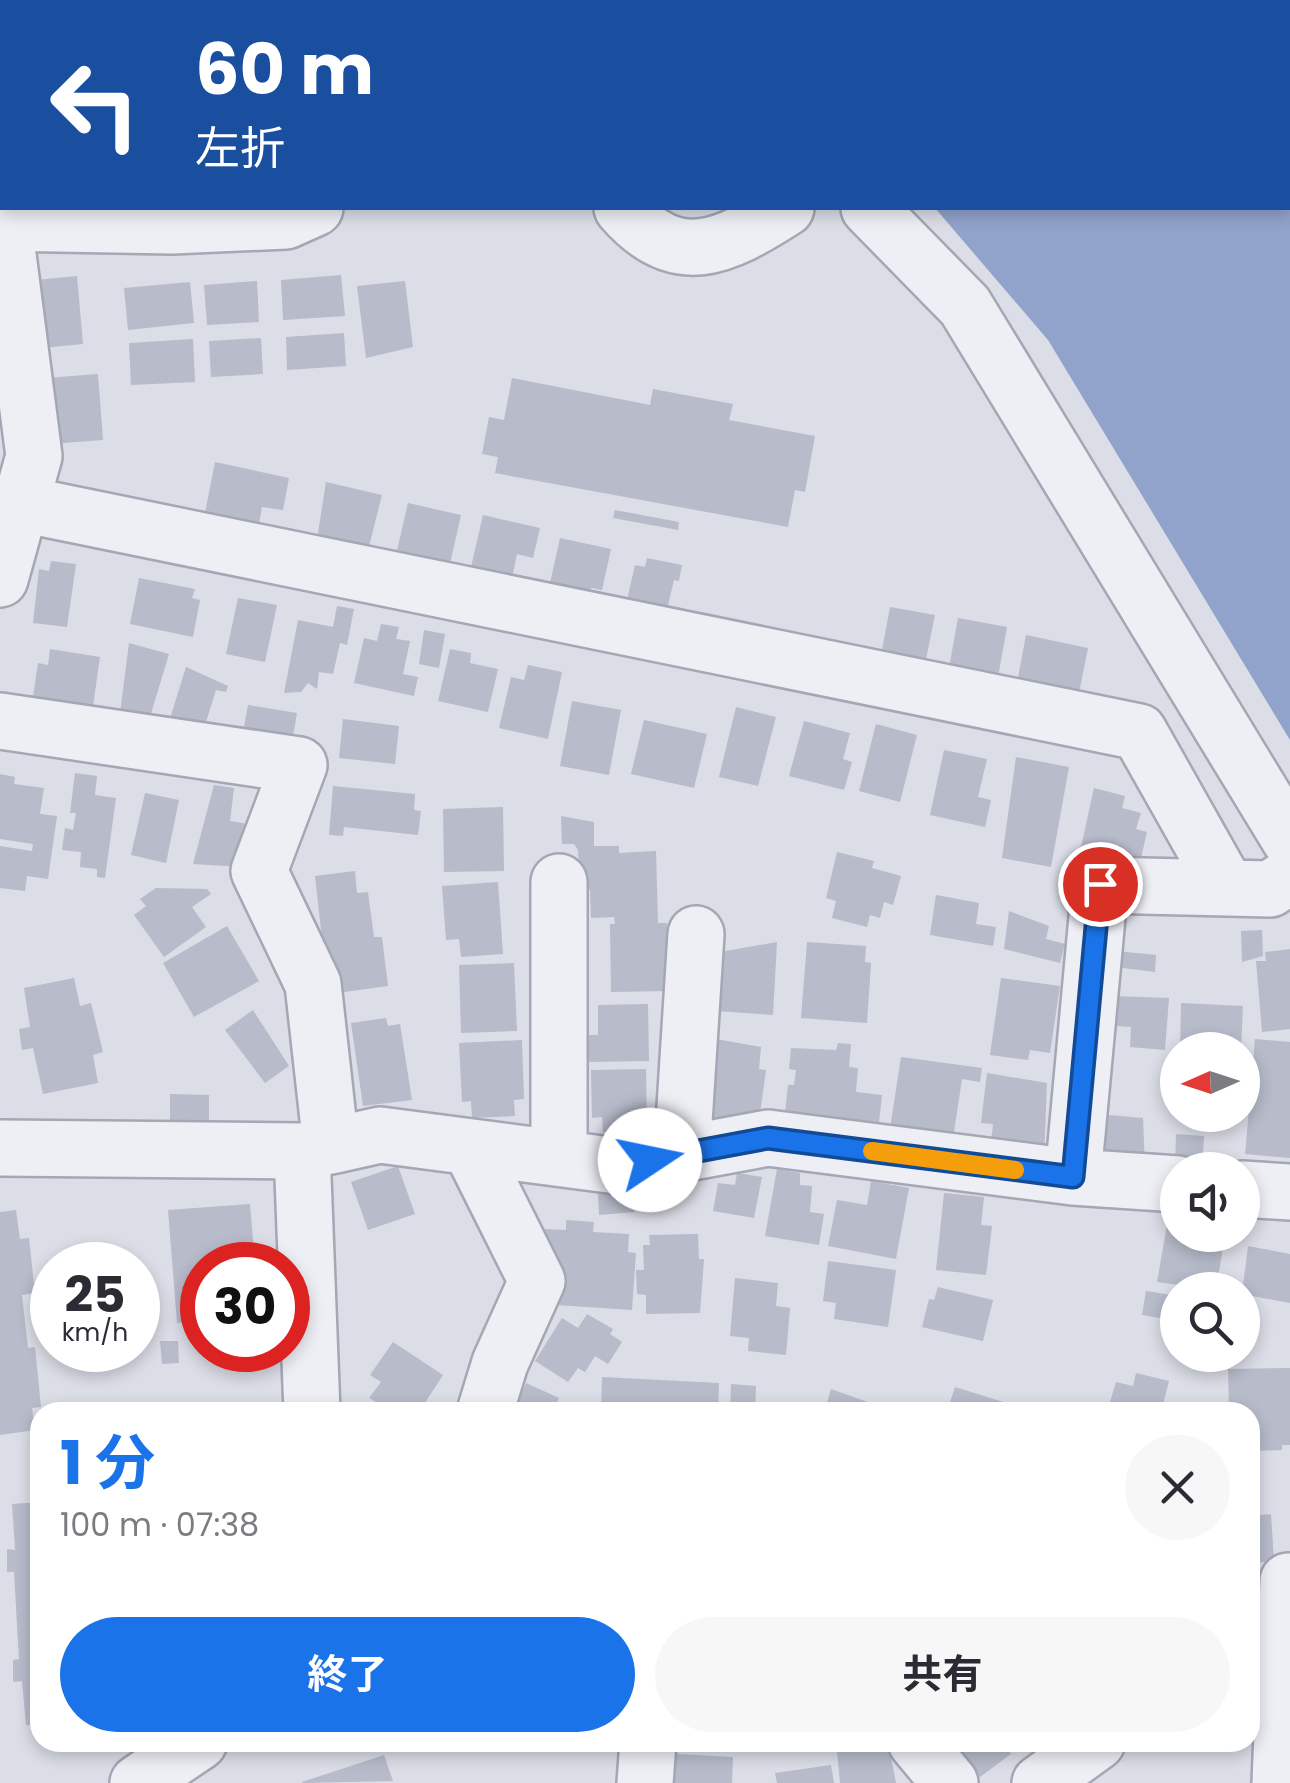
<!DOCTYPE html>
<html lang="ja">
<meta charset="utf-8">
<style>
:root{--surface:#fff;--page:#f7f7f7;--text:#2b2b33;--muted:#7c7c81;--accent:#1a73e8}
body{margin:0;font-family:Poppins,"Noto Sans JP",sans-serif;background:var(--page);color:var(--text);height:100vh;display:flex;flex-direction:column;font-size:38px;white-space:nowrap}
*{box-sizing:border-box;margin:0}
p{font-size:32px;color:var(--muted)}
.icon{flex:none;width:55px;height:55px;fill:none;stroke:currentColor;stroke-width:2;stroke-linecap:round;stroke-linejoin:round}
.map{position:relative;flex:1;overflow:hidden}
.side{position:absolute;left:30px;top:1402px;width:1230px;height:350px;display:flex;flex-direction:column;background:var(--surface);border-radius:30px;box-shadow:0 5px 15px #0003}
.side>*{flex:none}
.guide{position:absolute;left:0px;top:0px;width:1290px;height:210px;box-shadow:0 5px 15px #0003;background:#1a4fa0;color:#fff;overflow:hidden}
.needle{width:65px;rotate:267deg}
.tools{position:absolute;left:1160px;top:1032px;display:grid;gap:20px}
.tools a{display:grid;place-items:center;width:100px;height:100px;border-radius:50%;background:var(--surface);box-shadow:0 5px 15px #0003;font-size:50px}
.speed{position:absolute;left:30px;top:1242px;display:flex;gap:20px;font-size:50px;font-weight:700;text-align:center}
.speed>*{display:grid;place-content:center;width:130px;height:130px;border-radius:50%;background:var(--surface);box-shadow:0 5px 15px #0003;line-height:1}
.speed small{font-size:25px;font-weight:400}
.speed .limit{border:15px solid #d22;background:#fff;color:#111}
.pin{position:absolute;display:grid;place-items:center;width:85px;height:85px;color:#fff;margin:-42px;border:5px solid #fff;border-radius:50%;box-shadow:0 2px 10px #0007}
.me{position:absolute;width:110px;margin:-55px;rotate:79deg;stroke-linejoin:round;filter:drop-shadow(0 0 8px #0008)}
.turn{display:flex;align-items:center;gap:35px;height:210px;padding:0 30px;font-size:45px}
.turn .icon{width:130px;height:130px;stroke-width:2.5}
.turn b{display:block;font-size:70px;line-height:85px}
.round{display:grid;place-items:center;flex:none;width:105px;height:105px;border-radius:52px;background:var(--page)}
.headline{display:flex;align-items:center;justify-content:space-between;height:170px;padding:0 30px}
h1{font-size:60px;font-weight:700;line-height:75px;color:var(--accent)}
.primary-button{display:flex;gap:20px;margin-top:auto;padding:20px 30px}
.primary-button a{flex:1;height:115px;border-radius:60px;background:var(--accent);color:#fff;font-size:40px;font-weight:700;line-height:115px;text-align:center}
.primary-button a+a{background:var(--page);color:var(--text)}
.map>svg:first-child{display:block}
</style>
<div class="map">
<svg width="1290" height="1783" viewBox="0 0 1290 1783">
<rect width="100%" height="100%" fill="#dbdde7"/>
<!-- water -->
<path fill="#91a2cb" d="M 1288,22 L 1290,23 L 1290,740 L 1048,340 L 935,208 L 1288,208 Z"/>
<!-- building -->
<path fill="#b7bbca" d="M 341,275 L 345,316 L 283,320 L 281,280 Z
M 77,276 L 83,344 L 42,348 L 36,280 Z
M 257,281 L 259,322 L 207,325 L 204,285 Z
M 405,281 L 413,347 L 366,358 L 357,286 Z
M 190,282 L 194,323 L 128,330 L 124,288 Z
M 344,333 L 346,366 L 287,370 L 286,337 Z
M 261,338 L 263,374 L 211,377 L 209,341 Z
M 193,339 L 195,382 L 131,385 L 129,343 Z
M 98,374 L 103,440 L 50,444 L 46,378 Z
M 512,378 L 650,405 L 653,389 L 733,404 L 729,420 L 815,436 L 805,492 L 795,490 L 788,527 L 495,473 L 498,457 L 482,454 L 489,417 L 504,420 Z
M 215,462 L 289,478 L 283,510 L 262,507 L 257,535 L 205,513 Z
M 326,482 L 382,495 L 364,566 L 315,552 Z
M 408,503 L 461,515 L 449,568 L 392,572 Z
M 615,510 L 679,522 L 678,530 L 613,518 Z
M 483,515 L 540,528 L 533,558 L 517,554 L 508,597 L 466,589 Z
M 560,538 L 611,549 L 602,590 L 591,588 L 585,614 L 545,606 Z
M 647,558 L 682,565 L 679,581 L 674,580 L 662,630 L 622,622 L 635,565 L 645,567 Z
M 51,561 L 76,564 L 67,627 L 33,623 L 39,569 L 49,571 Z
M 139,578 L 195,589 L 192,598 L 200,600 L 193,637 L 130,624 Z
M 238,598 L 277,605 L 265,662 L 226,654 Z
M 337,606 L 354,609 L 347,645 L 340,643 L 333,674 L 319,672 L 317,689 L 308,683 L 301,692 L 284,693 L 298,620 L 333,627 Z
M 890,607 L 935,615 L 924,669 L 880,661 Z
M 958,618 L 1007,627 L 996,688 L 947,679 Z
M 381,624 L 399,627 L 396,639 L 410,641 L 403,674 L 418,677 L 414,696 L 354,683 L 364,638 L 377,641 Z
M 424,630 L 445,634 L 439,668 L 419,664 Z
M 1026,635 L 1088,648 L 1075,713 L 1016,688 Z
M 129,643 L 169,654 L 150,717 L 120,713 Z
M 50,649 L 100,657 L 93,706 L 33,697 L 38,663 L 48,665 Z
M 450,649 L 471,653 L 470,663 L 498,669 L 488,712 L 438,701 Z
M 528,665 L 562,672 L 548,739 L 499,728 L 511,677 L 524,680 Z
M 186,667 L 228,686 L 226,692 L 216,690 L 205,725 L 168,725 Z
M 572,701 L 621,710 L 609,775 L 560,766 Z
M 248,705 L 297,713 L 289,759 L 228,748 L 232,725 L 244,727 Z
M 736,707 L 776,717 L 758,786 L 719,777 Z
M 343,719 L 399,726 L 395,764 L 339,758 Z
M 644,720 L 707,734 L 694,788 L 631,774 Z
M 804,721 L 850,733 L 843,759 L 852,762 L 844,790 L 789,776 Z
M 876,724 L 917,735 L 900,802 L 859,791 Z
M 944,750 L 987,759 L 978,797 L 991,800 L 985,827 L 930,815 Z
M 1016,757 L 1069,767 L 1051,867 L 1002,858 Z
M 75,773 L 97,776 L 95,795 L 116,798 L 105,878 L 97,877 L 97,869 L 80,867 L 81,852 L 62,850 L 65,828 L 73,830 L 76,813 L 70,813 Z
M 0,774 L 15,777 L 14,784 L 44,788 L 40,814 L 57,816 L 48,879 L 27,876 L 25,891 L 0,888 L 0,846 L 32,851 L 33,844 L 0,839 Z
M 214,785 L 234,788 L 230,821 L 248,824 L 243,867 L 193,864 Z
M 333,786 L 415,794 L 414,810 L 421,811 L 418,835 L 344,827 L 343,836 L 329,835 Z
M 1094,788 L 1125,796 L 1122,808 L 1141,813 L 1136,829 L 1147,832 L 1137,875 L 1078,861 Z
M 145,793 L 179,800 L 166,863 L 131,855 Z
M 503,807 L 504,871 L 444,872 L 443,809 Z
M 561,816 L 594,822 L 594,846 L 619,846 L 619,853 L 656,851 L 658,923 L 667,923 L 667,991 L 611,992 L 610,924 L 615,924 L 614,917 L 591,918 L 590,890 L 580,890 L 578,850 L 574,844 L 562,844 Z
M 837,852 L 874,861 L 872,868 L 901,876 L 893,905 L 884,902 L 880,918 L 870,915 L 867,927 L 832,918 L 836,901 L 826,898 Z
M 355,871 L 357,893 L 368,892 L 374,937 L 382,937 L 388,986 L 337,993 L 325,966 L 315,876 Z
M 498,882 L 503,954 L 461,957 L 459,939 L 446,940 L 442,886 Z
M 156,888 L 207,889 L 211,894 L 192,907 L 206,927 L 164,957 L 134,915 L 146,906 L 140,899 Z
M 936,895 L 979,903 L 976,924 L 996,927 L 993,946 L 930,935 Z
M 1009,911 L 1049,926 L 1046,939 L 1065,944 L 1060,963 L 1004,949 Z
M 227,926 L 259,981 L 194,1017 L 163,963 Z
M 1262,930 L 1263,956 L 1242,962 L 1241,931 Z
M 777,942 L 773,1015 L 716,1011 L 720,952 Z
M 807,942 L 866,946 L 865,962 L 871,963 L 867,1023 L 801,1018 Z
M 1290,949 L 1290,1029 L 1262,1032 L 1256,961 L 1266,961 L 1265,952 Z
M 1116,951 L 1156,955 L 1155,972 L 1115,967 Z
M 514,963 L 517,1031 L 461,1033 L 459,965 Z
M 74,978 L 80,1006 L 91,1003 L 103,1052 L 93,1055 L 98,1083 L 43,1094 L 33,1048 L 22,1050 L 19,1029 L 30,1027 L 24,988 Z
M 1001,978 L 1060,986 L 1050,1053 L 1030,1050 L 1028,1060 L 990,1055 Z
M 1113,996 L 1169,998 L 1165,1050 L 1130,1047 L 1131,1027 L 1116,1026 Z
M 1181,1003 L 1243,1006 L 1241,1050 L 1180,1050 Z
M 648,1004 L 649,1061 L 587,1062 L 587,1035 L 598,1035 L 598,1005 Z
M 253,1010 L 289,1066 L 265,1083 L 225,1030 Z
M 386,1018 L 388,1026 L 400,1024 L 412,1100 L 363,1106 L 351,1023 Z
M 710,1038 L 761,1047 L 759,1069 L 766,1070 L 759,1121 L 700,1125 Z
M 1255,1039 L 1290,1042 L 1290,1158 L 1245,1154 Z
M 522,1040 L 524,1099 L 514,1100 L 515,1116 L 472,1118 L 471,1101 L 462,1102 L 459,1043 Z
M 838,1043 L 851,1044 L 849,1067 L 858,1068 L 856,1092 L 882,1095 L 877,1141 L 783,1132 L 788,1085 L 794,1085 L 796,1070 L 789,1069 L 791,1048 L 836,1050 Z
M 901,1057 L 982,1068 L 980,1082 L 962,1079 L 952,1145 L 889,1135 Z
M 646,1069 L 647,1130 L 603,1132 L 602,1117 L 592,1118 L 591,1070 Z
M 987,1073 L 1047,1083 L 1044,1159 L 990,1154 L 993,1124 L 981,1123 Z
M 170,1094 L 209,1095 L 209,1121 L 170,1120 Z
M 1097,1114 L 1143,1118 L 1145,1169 L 1097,1169 Z
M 1176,1134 L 1204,1136 L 1202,1169 L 1175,1167 Z
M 398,1166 L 415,1214 L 368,1230 L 351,1182 Z
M 777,1169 L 800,1173 L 800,1185 L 812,1186 L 810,1212 L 824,1214 L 819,1245 L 765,1236 Z
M 737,1173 L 762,1177 L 754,1218 L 713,1211 L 718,1183 L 735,1185 Z
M 871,1181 L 909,1188 L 896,1259 L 828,1246 L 837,1200 L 867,1205 Z
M 633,1191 L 635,1212 L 599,1215 L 598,1194 Z
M 944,1193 L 984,1197 L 981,1225 L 992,1226 L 986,1275 L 936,1270 Z
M 250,1204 L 255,1265 L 202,1265 L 202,1321 L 177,1323 L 168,1210 Z
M 16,1210 L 20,1239 L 29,1238 L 35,1293 L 22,1295 L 28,1348 L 35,1347 L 41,1407 L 32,1408 L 35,1430 L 0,1435 L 0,1212 Z
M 566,1220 L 594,1222 L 593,1232 L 629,1234 L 628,1252 L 636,1253 L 632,1310 L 556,1305 L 542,1263 L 544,1229 L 566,1230 Z
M 1167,1225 L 1178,1227 L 1178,1235 L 1225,1235 L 1216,1290 L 1157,1282 Z
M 698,1234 L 699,1259 L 704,1259 L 700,1313 L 646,1314 L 646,1295 L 637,1294 L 636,1270 L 644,1270 L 643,1245 L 650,1245 L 649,1235 Z
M 1248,1246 L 1290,1254 L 1290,1303 L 1242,1294 Z
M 828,1261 L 896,1270 L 888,1327 L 834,1319 L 836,1303 L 823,1301 Z
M 735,1278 L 778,1283 L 776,1306 L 790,1308 L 786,1355 L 748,1351 L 749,1338 L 730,1336 Z
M 938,1287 L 993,1300 L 983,1341 L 922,1327 L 929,1299 L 934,1300 Z
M 1146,1291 L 1178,1296 L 1178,1321 L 1142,1315 Z
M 587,1314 L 613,1329 L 610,1334 L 622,1342 L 608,1364 L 595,1356 L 585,1372 L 578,1368 L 568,1382 L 535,1361 L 562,1318 L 578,1328 Z
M 160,1341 L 178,1341 L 179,1363 L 162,1364 Z
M 393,1342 L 443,1375 L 419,1412 L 397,1405 L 393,1412 L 369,1398 L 381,1382 L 370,1375 Z
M 1290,1368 L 1290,1445 L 1282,1445 L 1282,1450 L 1250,1451 L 1250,1412 L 1229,1412 L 1228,1369 Z
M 1136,1373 L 1169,1381 L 1161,1412 L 1107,1412 L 1116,1382 L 1133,1386 Z
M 602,1377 L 719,1383 L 718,1412 L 601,1412 Z
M 526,1383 L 559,1398 L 553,1412 L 514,1412 Z
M 731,1384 L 756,1386 L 755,1412 L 730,1411 Z
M 955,1387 L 1036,1412 L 947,1412 Z
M 831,1389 L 896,1412 L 824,1412 Z
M 40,1502 L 40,1725 L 26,1725 L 22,1681 L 13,1682 L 13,1660 L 19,1659 L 14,1572 L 7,1572 L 7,1549 L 15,1550 L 12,1504 Z
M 1271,1514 L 1274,1561 L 1250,1563 L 1250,1516 Z
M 888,1742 L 896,1783 L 840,1783 L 837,1751 Z
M 954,1742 L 1002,1742 L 1011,1754 L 980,1777 Z
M 676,1754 L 733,1757 L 732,1783 L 674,1783 Z
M 384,1755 L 393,1781 L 302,1783 L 302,1782 Z
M 831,1765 L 834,1783 L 777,1783 L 775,1773 Z"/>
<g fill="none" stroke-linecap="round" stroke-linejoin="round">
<defs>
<path id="minor" d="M 672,0 L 675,2
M 622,208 C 677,272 725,247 786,208
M 869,208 L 965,306 L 1290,840
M 0,223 L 172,226 L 286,221 L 315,208
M 22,504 L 1139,732 L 1227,888
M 0,579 L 34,456 L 4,224
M 0,721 L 299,765 L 259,871 L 313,984 L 331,1146 L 302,1151 L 0,1148
M 559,882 L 559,1158
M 331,1146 L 380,1135 L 617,1166 L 768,1138 L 1073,1177 L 1178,1184
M 470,1147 L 537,1281 L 500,1363 L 485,1412
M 302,1151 L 312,1412
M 682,1154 L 696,934
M 1073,1177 L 1100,885 L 1270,889 L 1290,876
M 1242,1189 L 1290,1192
M 916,1742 L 950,1783
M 138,1783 L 199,1742
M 645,1783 L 648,1742
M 1040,1783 L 1097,1742
M 1280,1783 L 1288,1581"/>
</defs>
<!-- minor casing -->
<use href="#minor" stroke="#a4a7b4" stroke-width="60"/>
<!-- minor -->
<use href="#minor" stroke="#eeeff5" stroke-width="55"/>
</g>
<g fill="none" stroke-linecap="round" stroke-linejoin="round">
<defs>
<path id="route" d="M 650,1160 L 768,1138 L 1073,1177 L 1100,884"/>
</defs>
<!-- route casing -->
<use href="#route" stroke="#114b97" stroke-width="25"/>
<!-- route -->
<use href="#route" stroke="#1a73e8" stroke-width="18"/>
<!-- slow -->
<path stroke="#f59e0b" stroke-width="18" d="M 872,1151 L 1015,1170"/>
</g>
</svg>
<div class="tools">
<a><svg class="needle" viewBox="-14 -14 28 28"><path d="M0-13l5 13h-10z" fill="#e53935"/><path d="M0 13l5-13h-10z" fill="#7c7c81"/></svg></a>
<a><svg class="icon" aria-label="sound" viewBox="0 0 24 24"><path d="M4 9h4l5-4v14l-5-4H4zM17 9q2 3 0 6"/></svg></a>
<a><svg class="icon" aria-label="search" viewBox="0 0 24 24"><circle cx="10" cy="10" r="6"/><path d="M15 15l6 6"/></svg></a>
</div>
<div class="speed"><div>25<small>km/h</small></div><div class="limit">30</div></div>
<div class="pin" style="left:1100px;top:884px;background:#d93025"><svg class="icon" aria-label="arrive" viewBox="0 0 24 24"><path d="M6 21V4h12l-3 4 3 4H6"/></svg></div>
<svg class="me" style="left:650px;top:1160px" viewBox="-20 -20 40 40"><circle r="19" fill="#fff"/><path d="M0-13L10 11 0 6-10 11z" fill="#1a73e8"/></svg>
<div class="guide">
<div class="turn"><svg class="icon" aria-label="left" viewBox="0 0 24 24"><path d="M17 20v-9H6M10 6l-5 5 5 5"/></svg><div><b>60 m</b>左折</div></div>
</div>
<section class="side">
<div class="headline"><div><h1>1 分</h1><p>100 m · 07:38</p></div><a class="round"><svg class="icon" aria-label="close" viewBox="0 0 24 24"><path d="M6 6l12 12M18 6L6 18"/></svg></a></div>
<div class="primary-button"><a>終了</a><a>共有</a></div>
</section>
</div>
